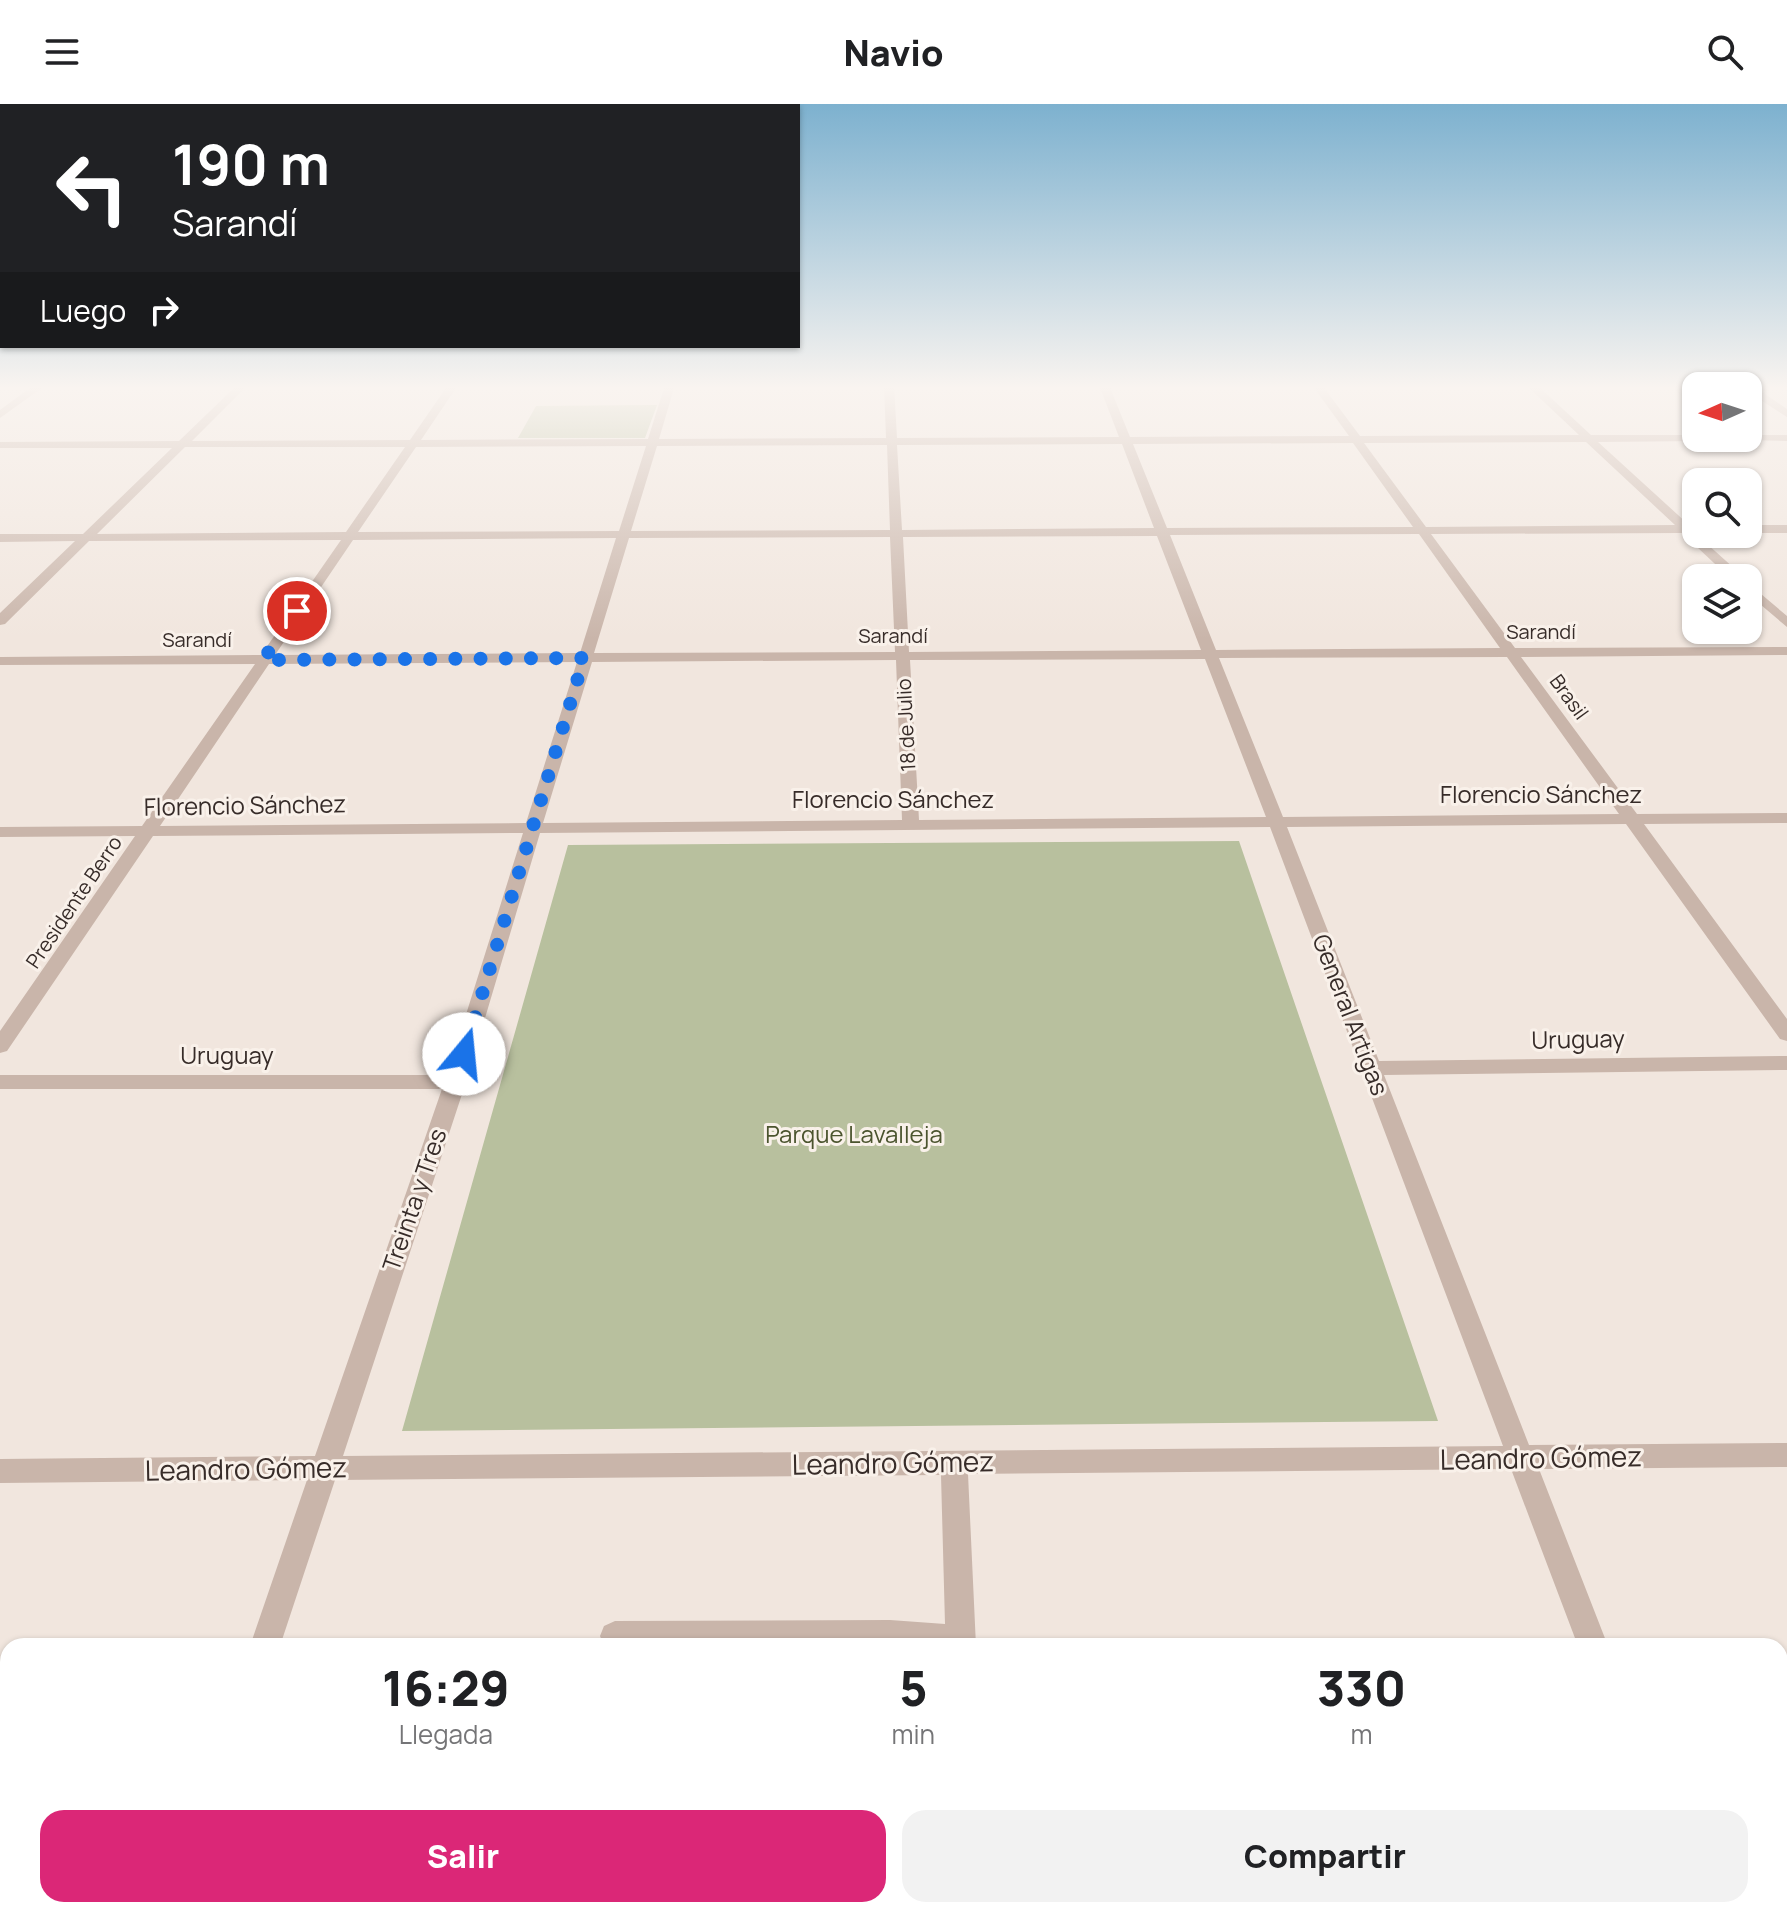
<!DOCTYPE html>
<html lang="es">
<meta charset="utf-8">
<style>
:root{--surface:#fff;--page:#f2f2f2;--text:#202124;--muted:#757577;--accent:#db2777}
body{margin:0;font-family:Manrope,sans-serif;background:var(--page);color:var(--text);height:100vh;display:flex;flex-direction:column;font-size:30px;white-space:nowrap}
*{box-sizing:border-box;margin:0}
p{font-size:26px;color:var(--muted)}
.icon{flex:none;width:44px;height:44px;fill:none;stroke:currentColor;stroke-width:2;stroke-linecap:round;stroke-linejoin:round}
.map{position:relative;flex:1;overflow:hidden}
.drawer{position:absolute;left:0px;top:1534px;width:1788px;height:280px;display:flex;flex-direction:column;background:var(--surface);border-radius:24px 24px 0 0;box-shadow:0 2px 6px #0004}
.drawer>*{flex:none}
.guide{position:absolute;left:0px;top:0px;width:800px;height:244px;box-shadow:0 2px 6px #0004;background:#202124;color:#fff;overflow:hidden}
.needle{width:52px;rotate:267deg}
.tools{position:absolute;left:1682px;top:268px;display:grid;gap:16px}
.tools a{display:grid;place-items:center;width:80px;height:80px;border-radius:16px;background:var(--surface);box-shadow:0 2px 6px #0004;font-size:40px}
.pin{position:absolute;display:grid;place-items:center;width:68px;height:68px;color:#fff;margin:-34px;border:4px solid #fff;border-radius:50%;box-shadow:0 2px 8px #0007}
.me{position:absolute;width:88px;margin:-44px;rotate:17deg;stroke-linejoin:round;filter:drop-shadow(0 0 6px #0008)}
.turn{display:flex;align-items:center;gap:28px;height:168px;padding:0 40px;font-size:36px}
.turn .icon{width:104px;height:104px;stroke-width:2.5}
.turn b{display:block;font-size:56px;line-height:68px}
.then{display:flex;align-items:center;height:76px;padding:0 40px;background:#0003;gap:16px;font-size:30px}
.eta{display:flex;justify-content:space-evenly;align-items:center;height:136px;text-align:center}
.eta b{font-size:48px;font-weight:800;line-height:56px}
.button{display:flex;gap:16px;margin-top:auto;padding:16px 40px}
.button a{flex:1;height:92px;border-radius:24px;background:var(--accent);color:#fff;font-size:32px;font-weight:800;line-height:92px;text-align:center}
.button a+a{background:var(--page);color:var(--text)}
header{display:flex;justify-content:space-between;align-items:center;height:104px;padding:0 40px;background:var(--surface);font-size:36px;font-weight:800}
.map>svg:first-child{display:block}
</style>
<header><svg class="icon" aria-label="menu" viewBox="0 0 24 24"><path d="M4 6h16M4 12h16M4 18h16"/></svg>Navio<svg class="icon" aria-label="search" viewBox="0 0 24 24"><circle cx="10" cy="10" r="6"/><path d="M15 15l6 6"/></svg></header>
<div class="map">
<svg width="1787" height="1814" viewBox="0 0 1787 1814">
<rect width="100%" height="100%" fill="#f1e6de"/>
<!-- green -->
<path fill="#b8c09e" d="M 657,301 L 645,334 L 518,334 L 536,302 Z
M 1239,737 L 1438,1317 L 402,1327 L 568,741 Z"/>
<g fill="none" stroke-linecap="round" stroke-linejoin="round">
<!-- minor -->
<path fill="#c9b5aa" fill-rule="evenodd" d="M 34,281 L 46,281 L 0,314 L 0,306 Z
M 237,281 L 248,281 L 192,337 L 410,336 L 448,281 L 458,281 L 421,336 L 648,335 L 665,281 L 675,281 L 659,335 L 886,334 L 884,281 L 894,281 L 897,334 L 1119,333 L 1099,281 L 1109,281 L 1130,333 L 1349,332 L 1312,281 L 1322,281 L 1360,332 L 1579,331 L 1526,281 L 1537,281 L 1591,331 L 1696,331 L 1696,334 L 1705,334 L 1700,337 L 1598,338 L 1689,421 L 1696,421 L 1696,430 L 1745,474 L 1730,474 L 1682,429 L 1431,430 L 1515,544 L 1787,543 L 1787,551 L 1521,553 L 1637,710 L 1787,709 L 1787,719 L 1644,720 L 1787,915 L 1787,937 L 1780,935 L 1626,720 L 1287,723 L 1379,957 L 1787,952 L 1787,966 L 1384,971 L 1529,1341 L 1787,1339 L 1787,1363 L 1539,1365 L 1608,1542 L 1578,1542 L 1511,1365 L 968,1370 L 976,1542 L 604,1542 L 600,1532 L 604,1522 L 615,1517 L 890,1516 L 945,1520 L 941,1371 L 335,1376 L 280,1542 L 250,1542 L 307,1376 L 0,1379 L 0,1355 L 315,1352 L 442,985 L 0,985 L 0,971 L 447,971 L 523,729 L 153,732 L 7,947 L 0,949 L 0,927 L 135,732 L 0,733 L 0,723 L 142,722 L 255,560 L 0,561 L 0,553 L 261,551 L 341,436 L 89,437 L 5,520 L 0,521 L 0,509 L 75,437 L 0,438 L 0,430 L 83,430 L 172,344 L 0,344 L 0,338 L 179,337 ZM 1586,338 L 1675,421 L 1426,423 L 1364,339 ZM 1353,339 L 1413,423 L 1167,424 L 1133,340 ZM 1122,340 L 1154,424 L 902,426 L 897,341 ZM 887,341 L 890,426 L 631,427 L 657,342 ZM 646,342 L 619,427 L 358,428 L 416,343 ZM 185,343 L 405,343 L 346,428 L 97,430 ZM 1419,430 L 1500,544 L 1216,546 L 1170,431 ZM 1157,432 L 1201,546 L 909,548 L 903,433 ZM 890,433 L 895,548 L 594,549 L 629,434 ZM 616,434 L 580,549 L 275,551 L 353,436 ZM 1507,553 L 1619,710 L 1283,713 L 1219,554 ZM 1205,555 L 1266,713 L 919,716 L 910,556 ZM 896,556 L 902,716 L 543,719 L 592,558 ZM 577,558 L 526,719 L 160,722 L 269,560 ZM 1270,723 L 1503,1342 L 343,1352 L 466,978 L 540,729 Z
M 1744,281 L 1752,281 L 1787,305 L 1787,313 L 1748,288 L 1748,282 Z
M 1748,331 L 1787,331 L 1787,337 L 1744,336 L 1743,334 L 1748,334 Z
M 1748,421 L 1787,421 L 1787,429 L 1748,429 Z
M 1748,479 L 1787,512 L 1787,523 L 1748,490 Z
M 161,1806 L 195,1806 L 193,1814 L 159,1814 Z
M 953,1806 L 987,1806 L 988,1814 L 954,1814 Z
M 1677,1806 L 1712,1806 L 1715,1814 L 1680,1814 Z"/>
</g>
<!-- sky -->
<linearGradient id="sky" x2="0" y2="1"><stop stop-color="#7db1cf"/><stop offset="0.53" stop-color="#f9f4f0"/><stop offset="1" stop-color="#f9f4f0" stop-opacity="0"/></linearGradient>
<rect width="1787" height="535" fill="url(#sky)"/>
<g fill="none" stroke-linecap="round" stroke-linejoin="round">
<!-- route -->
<path stroke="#1a73e8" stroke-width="14" stroke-dasharray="0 25.2" d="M 297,507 L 263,556 L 584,554 L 464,950"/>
</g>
<g text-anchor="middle" stroke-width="6" stroke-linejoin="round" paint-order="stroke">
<!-- far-street labels -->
<g font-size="20" fill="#372c29" stroke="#f9f1ea">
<text x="1541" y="535">Sarandí</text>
<text x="893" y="539">Sarandí</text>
<text x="197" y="543">Sarandí</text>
<text transform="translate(1569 593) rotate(54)" y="7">Brasil</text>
<text transform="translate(906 621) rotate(-93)" y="7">18 de Julio</text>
<text transform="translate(74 798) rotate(-56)" y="7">Presidente Berro</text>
</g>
<!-- street labels -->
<g font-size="24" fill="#372c29" stroke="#f9f1ea">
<text x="1541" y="699">Florencio Sánchez</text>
<text x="893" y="704">Florencio Sánchez</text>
<text transform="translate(245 702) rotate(-1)" y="8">Florencio Sánchez</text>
<text transform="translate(1350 911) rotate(69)" y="8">General Artigas</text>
<text transform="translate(1578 936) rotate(-1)" y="8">Uruguay</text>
<text x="227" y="960">Uruguay</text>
<text transform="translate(415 1096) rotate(-71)" y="8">Treinta y Tres</text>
</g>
<!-- park labels -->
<g font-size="24" fill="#4b542e" stroke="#f9f1ea">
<text x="854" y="1039">Parque Lavalleja</text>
</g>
<!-- near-street labels -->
<g font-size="28" fill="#372c29" stroke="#f9f1ea">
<text transform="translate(1541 1354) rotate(-1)" y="10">Leandro Gómez</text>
<text transform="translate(893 1359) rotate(-1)" y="10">Leandro Gómez</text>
<text transform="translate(246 1365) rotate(-1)" y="10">Leandro Gómez</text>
</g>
</g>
</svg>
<div class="tools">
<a><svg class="needle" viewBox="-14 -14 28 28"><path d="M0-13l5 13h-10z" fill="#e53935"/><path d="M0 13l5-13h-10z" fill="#757577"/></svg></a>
<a><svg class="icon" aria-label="search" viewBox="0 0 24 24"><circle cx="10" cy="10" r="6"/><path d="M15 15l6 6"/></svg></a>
<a><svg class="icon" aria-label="layers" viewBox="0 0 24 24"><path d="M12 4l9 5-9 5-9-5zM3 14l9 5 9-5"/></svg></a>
</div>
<div class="pin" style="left:297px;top:507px;background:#d93025"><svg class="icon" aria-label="arrive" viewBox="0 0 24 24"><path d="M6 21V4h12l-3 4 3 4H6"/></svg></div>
<svg class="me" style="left:464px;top:950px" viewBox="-20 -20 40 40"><circle r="19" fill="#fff"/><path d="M0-13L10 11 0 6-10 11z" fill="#1a73e8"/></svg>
<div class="guide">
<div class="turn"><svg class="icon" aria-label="left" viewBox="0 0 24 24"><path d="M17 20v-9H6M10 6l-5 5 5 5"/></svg><div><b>190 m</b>Sarandí</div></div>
<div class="then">Luego<svg class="icon" aria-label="right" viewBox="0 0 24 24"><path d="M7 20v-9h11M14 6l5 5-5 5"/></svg></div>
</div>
<section class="drawer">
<div class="eta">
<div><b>16:29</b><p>Llegada</p></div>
<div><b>5</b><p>min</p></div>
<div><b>330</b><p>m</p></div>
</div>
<div class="button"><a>Salir</a><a>Compartir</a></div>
</section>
</div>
